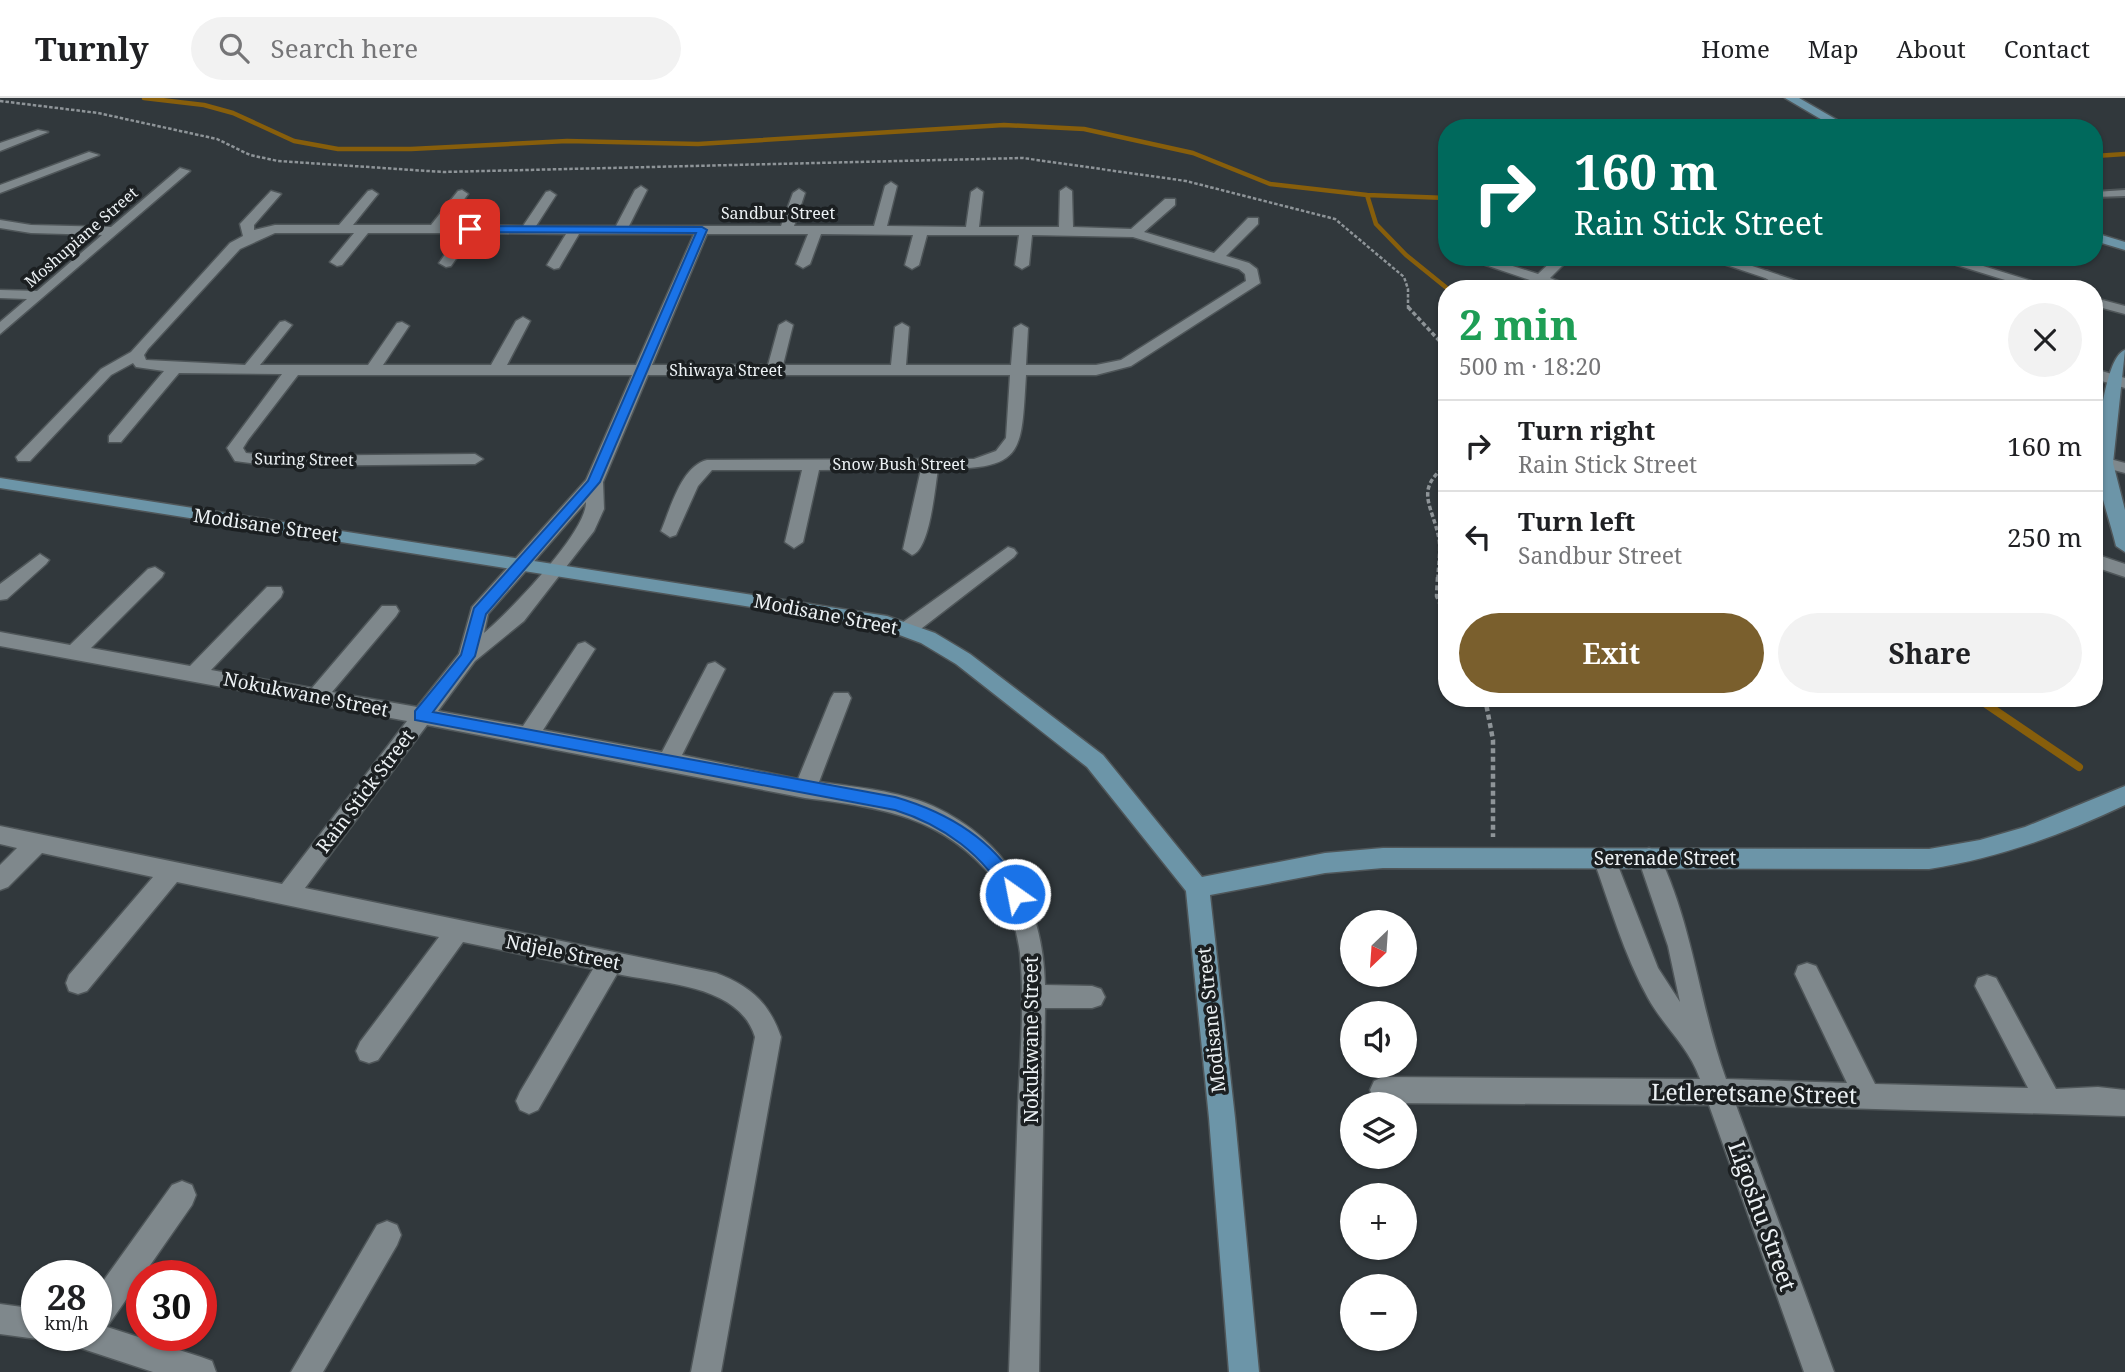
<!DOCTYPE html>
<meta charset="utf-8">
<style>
:root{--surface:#fff;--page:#f2f2f2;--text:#202124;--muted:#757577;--line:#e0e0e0;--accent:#7a5f2d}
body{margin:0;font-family:"Noto Serif",serif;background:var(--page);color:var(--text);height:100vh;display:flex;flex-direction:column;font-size:26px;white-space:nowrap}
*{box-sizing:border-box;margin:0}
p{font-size:23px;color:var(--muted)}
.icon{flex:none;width:38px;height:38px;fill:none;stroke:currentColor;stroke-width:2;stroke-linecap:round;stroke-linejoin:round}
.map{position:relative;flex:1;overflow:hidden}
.drawer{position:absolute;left:1438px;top:182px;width:665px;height:427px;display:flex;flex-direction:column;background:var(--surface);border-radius:28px;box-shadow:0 2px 5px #0004}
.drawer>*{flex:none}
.banner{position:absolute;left:1438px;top:21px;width:665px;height:147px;border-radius:28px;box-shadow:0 2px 5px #0004;background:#00695c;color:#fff;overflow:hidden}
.needle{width:46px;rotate:205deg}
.tools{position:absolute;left:1340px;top:812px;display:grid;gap:14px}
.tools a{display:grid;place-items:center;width:77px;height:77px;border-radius:50%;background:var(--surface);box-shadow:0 2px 5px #0004;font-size:35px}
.speed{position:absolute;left:21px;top:1162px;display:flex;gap:14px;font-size:35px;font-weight:700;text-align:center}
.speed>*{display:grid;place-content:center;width:91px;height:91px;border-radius:50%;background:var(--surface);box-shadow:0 2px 5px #0004;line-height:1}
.speed small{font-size:18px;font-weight:400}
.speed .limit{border:10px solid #d22;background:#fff;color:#111}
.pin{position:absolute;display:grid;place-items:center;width:60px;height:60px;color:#fff;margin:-30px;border-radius:14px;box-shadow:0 4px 10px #0006}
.me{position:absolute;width:77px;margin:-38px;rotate:327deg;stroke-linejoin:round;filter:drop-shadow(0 0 5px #0008)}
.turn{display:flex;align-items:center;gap:24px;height:147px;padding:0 21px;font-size:32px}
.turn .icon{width:91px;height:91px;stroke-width:2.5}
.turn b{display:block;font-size:49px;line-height:60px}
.round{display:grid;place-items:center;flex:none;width:74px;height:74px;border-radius:37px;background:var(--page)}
.headline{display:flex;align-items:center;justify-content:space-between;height:119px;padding:0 21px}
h1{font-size:42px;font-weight:700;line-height:52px;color:#1e9e55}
.cta{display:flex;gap:14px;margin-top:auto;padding:14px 21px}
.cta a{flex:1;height:80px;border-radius:42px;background:var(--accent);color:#fff;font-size:28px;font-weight:700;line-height:80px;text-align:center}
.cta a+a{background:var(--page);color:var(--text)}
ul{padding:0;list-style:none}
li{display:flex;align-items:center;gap:21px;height:91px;padding:0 21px;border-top:2px solid var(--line)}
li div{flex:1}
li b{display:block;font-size:26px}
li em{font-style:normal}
header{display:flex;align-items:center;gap:42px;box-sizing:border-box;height:98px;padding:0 35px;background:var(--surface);border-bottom:2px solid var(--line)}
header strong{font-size:33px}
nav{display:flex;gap:38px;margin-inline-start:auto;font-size:24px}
.search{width:490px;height:63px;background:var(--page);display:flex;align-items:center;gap:18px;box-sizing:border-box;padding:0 24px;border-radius:38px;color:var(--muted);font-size:26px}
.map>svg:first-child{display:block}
</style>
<header>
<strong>Turnly</strong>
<div class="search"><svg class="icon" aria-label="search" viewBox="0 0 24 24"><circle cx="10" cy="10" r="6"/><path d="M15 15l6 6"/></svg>Search here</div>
<nav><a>Home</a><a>Map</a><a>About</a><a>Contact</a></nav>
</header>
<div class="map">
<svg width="2125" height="1274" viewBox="0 0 2125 1274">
<rect width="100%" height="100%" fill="#31383c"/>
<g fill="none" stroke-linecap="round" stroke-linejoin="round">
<!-- stream-far1 -->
<path stroke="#875e0b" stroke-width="4.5" d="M 144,0 L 204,7 L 233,15 L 294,43 L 338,51 L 411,51 L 567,43 L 698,46 L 1004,27 L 1084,31 L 1193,55 L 1270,86 L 1367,97 L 1447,100
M 2095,58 L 2125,56
M 1367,97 L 1376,126 L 1406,157 L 1448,191"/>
<!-- stream -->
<path stroke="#875e0b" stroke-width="8" d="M 1977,600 L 2079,669"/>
<defs>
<path id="lane" d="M 2125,92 L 2125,98 L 2095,99 L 2095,94 Z
M 1766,173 L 1769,174 L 1792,191 L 1781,191 L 1763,178 L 1763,174 Z"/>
<path id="street" d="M 38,32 L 48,34 L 0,53 L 0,45 Z
M 89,54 L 99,57 L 0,95 L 0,87 Z
M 180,70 L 190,73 L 0,236 L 0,224 L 27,201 L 0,200 L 0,192 L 37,193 L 102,137 L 31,135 L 0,130 L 0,122 L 31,127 L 111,129 Z
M 891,84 L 897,88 L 887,128 L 966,129 L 971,94 L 977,90 L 983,94 L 979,129 L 1059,129 L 1060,93 L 1066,89 L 1072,93 L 1073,129 L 1131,131 L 1165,101 L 1175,101 L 1175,107 L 1144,134 L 1214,155 L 1248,120 L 1258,120 L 1258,126 L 1226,158 L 1249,165 L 1257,171 L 1260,185 L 1131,268 L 1096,277 L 1026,277 C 1021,356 1025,371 938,371 C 935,389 930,452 912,457 L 903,451 L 921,371 L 819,372 L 803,444 L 794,450 L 785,444 L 802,372 L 712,372 L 698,388 L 676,437 L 670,439 L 661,433 C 670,412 681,368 707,362 L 974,361 L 996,353 L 1006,340 L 1010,277 L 648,277 L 603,384 L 604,411 L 594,433 L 524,523 L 475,563 L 438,613 L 523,628 L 578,546 L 585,544 L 595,551 L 543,632 L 662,654 L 708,566 L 715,564 L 725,571 L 682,657 L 798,681 L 831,600 L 834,595 L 848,595 L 851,600 L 819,684 C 856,689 899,693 933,708 C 1008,743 1043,806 1045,887 L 1092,888 L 1101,891 L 1105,899 L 1101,907 L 1092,910 L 1045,910 L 1039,1274 L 1009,1274 C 1012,1186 1015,1097 1018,1009 C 1020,959 1025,905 1020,855 C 1017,833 1008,798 994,781 C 941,717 882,710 805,700 L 427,627 L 305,790 L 716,875 C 750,888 769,904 781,939 L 721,1274 L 691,1274 L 755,939 C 739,886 663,886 617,876 L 538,1012 L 529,1016 L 520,1012 L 516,1003 L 520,994 L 593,871 L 463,844 L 378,962 L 369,965 L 360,962 L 356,953 L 360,944 L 439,839 L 177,784 L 87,893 L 78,896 L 69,893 L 66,885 L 69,877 L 153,779 L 42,755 L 8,789 L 0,792 L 0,767 L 17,750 L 0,746 L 0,728 L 282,786 L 407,623 L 0,548 L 0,534 L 70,547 L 148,471 L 155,469 L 164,475 L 162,479 L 91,550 L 190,568 L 267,489 L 281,489 L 283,494 L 281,499 L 211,572 L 312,590 L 382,508 L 396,508 L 399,513 L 396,518 L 332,594 L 417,609 L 459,556 L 472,509 L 586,382 L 632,277 L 298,277 L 248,342 L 243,350 L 246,355 L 275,358 L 475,356 L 483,361 L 475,366 L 275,368 L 235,363 L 227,350 L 282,276 L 179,275 L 121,344 L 109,344 L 109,338 L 164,273 L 136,269 L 133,265 L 111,277 L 30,363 L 18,363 L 16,359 L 101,271 L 131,254 L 230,145 L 243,138 L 240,126 L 271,93 L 281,96 L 254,127 L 254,132 L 275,127 L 339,127 L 368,93 L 372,92 L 378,96 L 353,127 L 431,127 L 458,93 L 462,92 L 468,96 L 445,127 L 523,128 L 546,94 L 550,93 L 556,97 L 536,128 L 616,128 L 635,92 L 641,88 L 647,92 L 629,128 L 781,128 L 793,95 L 799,91 L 805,95 L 794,128 L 874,128 L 885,88 ZM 275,135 L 354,135 L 330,164 L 337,168 L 342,167 L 368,135 L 460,135 L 439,165 L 446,169 L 451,168 L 474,135 L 566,136 L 547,167 L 554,171 L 559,170 L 579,136 L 694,136 L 636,267 L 507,267 L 530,223 L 523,219 L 516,223 L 491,267 L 383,267 L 409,228 L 402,224 L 397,225 L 368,267 L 260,267 L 292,227 L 285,223 L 280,224 L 245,267 L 146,262 L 144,257 L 148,251 L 240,151 ZM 707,136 L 808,136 L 796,166 L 803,170 L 810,166 L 821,136 L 913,137 L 905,167 L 912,171 L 919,167 L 927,137 L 1019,137 L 1015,167 L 1022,171 L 1029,167 L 1032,137 L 1133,139 L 1239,171 L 1245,176 L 1246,183 L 1121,262 L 1096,267 L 1026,267 L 1028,230 L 1021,226 L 1014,230 L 1011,267 L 906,267 L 909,229 L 902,225 L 895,229 L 891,267 L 783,267 L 793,227 L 786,223 L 779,227 L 768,267 L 652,267 ZM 586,404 C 587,434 508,515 484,535 L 488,516 Z
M 1462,159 L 1484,159 L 1538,176 L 1556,159 L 1571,159 L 1550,180 L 1578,191 L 1556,191 Z
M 1703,159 L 1725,159 L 1821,191 L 1798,191 Z
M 1931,159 L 1954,159 L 2057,191 L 2034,191 Z
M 2095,200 L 2125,208 L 2125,216 L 2095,208 Z
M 2095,271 L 2125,280 L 2125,290 L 2095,281 Z
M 2095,357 L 2125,365 L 2125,375 L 2095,367 Z
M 1008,449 L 1014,451 L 1017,455 L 1014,459 L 913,537 L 899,537 L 896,532 L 899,527 Z
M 40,456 L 49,462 L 46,466 L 7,501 L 0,502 L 0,486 Z
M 2095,456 L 2125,466 L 2125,479 L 2095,469 Z
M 1604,750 L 1612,753 L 1615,760 L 1658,870 L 1680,904 L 1668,848 L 1638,760 L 1641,753 L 1649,750 L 1657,753 C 1693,825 1699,907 1726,981 L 1847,985 L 1795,876 L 1798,868 L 1807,865 L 1816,868 L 1875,986 L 2028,990 L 1975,888 L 1978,880 L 1987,877 L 1996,880 L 2056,991 L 2098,989 L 2125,992 L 2125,1018 L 1736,1007 L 1834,1274 L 1804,1274 L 1709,1007 L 1383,1005 L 1374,1001 L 1370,992 L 1374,983 L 1383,979 L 1700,981 C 1689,949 1664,929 1648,900 C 1624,857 1610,807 1593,760 L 1596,753 Z
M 182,1083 L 192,1087 L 196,1097 L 192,1107 L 107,1229 L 201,1259 L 212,1263 L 216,1274 L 153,1274 L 74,1248 L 70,1237 L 96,1237 L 96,1193 L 172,1087 Z
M 387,1123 L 397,1127 L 401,1137 L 397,1147 L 323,1274 L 291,1274 L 377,1127 Z
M 0,1206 L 37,1211 L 37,1237 L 46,1237 L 37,1241 L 0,1236 Z"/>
<path id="secondary" d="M 1785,0 L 1799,0 L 1851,30 L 1836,30 Z
M 2095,135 L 2125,144 L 2125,152 L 2095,143 Z
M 2125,252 L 2113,365 L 2125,412 L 2125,454 L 2116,448 C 2110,422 2097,390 2097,364 C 2096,344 2105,258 2125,252 Z
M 0,380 L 887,518 L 935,535 L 970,556 L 1103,657 L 1202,779 L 1325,755 L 1383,750 L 1929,751 L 1980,742 L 2025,729 L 2125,688 L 2125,707 C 2062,737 1998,760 1929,771 L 1383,770 L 1325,775 L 1210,797 L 1235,1020 L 1259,1274 L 1229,1274 L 1209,1020 L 1186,793 L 1087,669 L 956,566 L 921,545 L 878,529 L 0,390 Z"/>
</defs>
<!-- lane casing -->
<use href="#lane" stroke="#4f5659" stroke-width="4"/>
<!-- street casing -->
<use href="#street" stroke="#4f5659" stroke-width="3"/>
<!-- secondary casing -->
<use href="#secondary" stroke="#4f5659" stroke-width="3"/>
<!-- path-far2 -->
<path stroke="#8e9498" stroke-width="2.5" stroke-dasharray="3.5 2" stroke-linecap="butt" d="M 0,3 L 98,15 L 217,41 L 250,57 L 278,63 L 443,74 L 1023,60 L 1186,83 L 1335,121 L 1404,179 L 1408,191 L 1408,211"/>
<!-- path-far1 -->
<path stroke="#8e9498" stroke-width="3.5" stroke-dasharray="4.5 2.5" stroke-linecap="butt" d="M 1408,209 L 1447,251
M 1438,481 C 1438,468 1441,454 1439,441 C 1433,408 1413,392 1447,367"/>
<!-- path -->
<path stroke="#8e9498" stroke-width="4.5" stroke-dasharray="5 3.5" stroke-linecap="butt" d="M 1438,479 L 1437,498 L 1447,521
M 1485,600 L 1493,642 L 1493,739"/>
<!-- lane -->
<use href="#lane" fill="#7f888c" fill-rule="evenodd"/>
<!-- street -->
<use href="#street" fill="#7f888c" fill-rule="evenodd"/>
<!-- secondary -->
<use href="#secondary" fill="#6c95a8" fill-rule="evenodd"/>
</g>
<!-- route -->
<path fill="#1a73e8" stroke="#114b97" stroke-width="2" d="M 470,128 L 702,129 L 707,132 L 600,384 L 486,516 L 475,558 L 433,614 L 895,699 C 950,715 998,744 1024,796 L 1021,802 L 1008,802 C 985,757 943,727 895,712 L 415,622 L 415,613 L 461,557 L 474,510 L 588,383 L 696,135 L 467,134 Z"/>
<g text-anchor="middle" stroke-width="7" stroke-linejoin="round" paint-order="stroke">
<!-- far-street labels -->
<g font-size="16" fill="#ecf1f4" stroke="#1b1f21">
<text x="778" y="121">Sandbur Street</text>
<text transform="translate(81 139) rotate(-41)" y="6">Moshupiane Street</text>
<text x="726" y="278">Shiwaya Street</text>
<text transform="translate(304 361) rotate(1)" y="6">Suring Street</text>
<text x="899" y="372">Snow Bush Street</text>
</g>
<!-- street labels -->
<g font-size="19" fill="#ecf1f4" stroke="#1b1f21">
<text transform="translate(266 427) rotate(8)" y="7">Modisane Street</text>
<text transform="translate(826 516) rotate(11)" y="7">Modisane Street</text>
<text transform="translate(306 596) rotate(11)" y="7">Nokukwane Street</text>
<text transform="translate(365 693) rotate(-53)" y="7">Rain Stick Street</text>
<text x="1665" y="767">Serenade Street</text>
<text transform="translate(563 854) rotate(11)" y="7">Ndjele Street</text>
<text transform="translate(1211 922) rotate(-96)" y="7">Modisane Street</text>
<text transform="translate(1031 942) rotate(-90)" y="7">Nokukwane Street</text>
</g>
<!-- near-street labels -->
<g font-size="23" fill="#ecf1f4" stroke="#1b1f21">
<text transform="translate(1754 996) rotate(1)" y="8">Letleretsane Street</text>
<text transform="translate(1762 1118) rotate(70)" y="8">Ligoshu Street</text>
</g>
</g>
</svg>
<div class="tools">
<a><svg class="needle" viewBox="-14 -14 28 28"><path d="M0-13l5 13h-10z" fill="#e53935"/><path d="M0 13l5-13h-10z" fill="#757577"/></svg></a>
<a><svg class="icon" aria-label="sound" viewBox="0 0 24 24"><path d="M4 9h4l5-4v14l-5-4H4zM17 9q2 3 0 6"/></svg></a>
<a><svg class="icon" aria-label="layers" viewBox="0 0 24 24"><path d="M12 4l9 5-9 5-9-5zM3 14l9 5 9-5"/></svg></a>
<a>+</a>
<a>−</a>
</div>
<div class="speed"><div>28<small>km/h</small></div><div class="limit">30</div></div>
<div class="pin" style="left:470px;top:131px;background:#d93025"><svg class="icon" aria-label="arrive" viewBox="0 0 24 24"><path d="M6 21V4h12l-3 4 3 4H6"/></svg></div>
<svg class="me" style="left:1015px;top:796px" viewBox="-20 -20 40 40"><circle r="17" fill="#1a73e8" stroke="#fff" stroke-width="3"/><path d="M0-11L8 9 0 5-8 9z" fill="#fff"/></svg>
<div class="banner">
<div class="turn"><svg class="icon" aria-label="right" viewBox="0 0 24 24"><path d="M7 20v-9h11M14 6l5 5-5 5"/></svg><div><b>160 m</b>Rain Stick Street</div></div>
</div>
<section class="drawer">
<div class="headline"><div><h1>2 min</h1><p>500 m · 18:20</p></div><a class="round"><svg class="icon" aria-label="close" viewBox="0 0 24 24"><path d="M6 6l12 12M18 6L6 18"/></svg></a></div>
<ul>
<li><svg class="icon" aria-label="right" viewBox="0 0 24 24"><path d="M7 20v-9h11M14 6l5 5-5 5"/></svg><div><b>Turn right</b><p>Rain Stick Street</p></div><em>160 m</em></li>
<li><svg class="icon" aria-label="left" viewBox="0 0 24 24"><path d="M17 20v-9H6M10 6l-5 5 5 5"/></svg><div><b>Turn left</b><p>Sandbur Street</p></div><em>250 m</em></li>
</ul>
<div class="cta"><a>Exit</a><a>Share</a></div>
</section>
</div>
